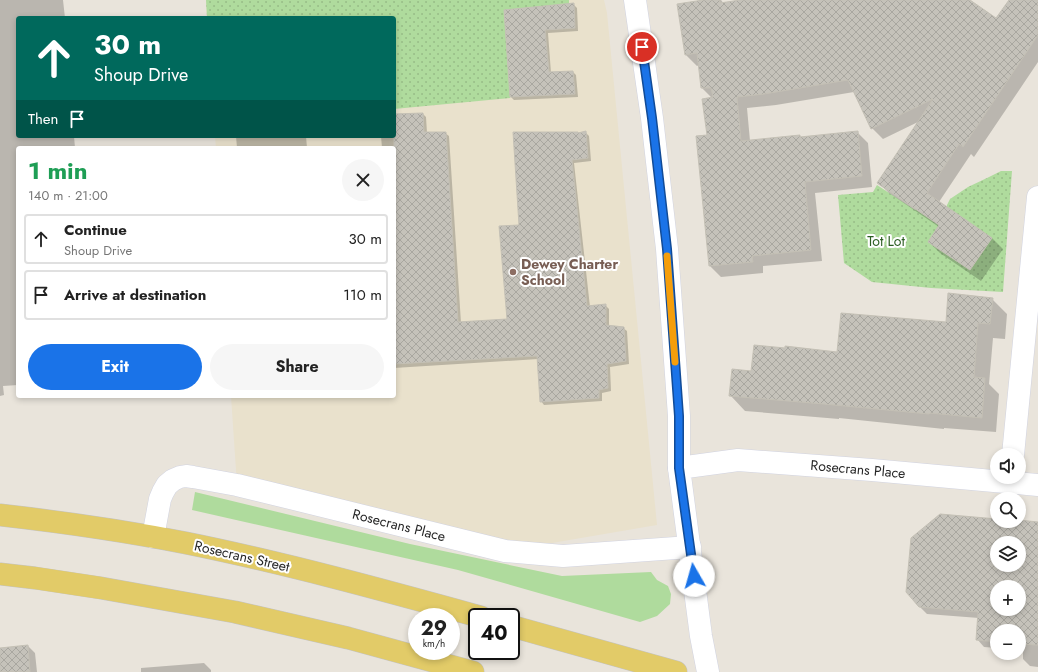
<!DOCTYPE html>
<meta charset="utf-8">
<style>
:root{--surface:#fff;--page:#f6f6f6;--text:#222;--muted:#767676;--line:#e0e0e0;--accent:#1a73e8}
body{margin:0;font-family:Jost,sans-serif;background:var(--page);color:var(--text);height:100vh;display:flex;flex-direction:column;font-size:15px;white-space:nowrap}
*{box-sizing:border-box;margin:0}
p{font-size:13px;color:var(--muted)}
.icon{flex:none;width:22px;height:22px;fill:none;stroke:currentColor;stroke-width:2;stroke-linecap:round;stroke-linejoin:round}
.map{position:relative;flex:1;overflow:hidden}
.details{position:absolute;left:16px;top:146px;width:380px;height:252px;display:flex;flex-direction:column;background:var(--surface);border-radius:4px;box-shadow:0 2px 6px #0003}
.details>*{flex:none}
.guide{position:absolute;left:16px;top:16px;width:380px;height:122px;border-radius:4px;box-shadow:0 2px 6px #0003;background:#00695c;color:#fff;overflow:hidden}
.controls{position:absolute;left:990px;top:448px;display:grid;gap:8px}
.controls a{display:grid;place-items:center;width:36px;height:36px;border-radius:50%;background:var(--surface);box-shadow:0 2px 6px #0003;font-size:20px}
.speed{position:absolute;left:408px;top:608px;display:flex;gap:8px;font-size:20px;font-weight:700;text-align:center}
.speed>*{display:grid;place-content:center;width:52px;height:52px;border-radius:50%;background:var(--surface);box-shadow:0 2px 6px #0003;line-height:1}
.speed small{font-size:10px;font-weight:400}
.speed .limit{border:2px solid #111;border-radius:6px;background:#fff;color:#111}
.pin{position:absolute;display:grid;place-items:center;width:34px;height:34px;color:#fff;margin:-17px;border:2px solid #fff;border-radius:50%;box-shadow:0 1px 4px #0007}
.me{position:absolute;width:44px;margin:-22px;rotate:353deg;stroke-linejoin:round;filter:drop-shadow(0 0 3px #0008)}
.turn{display:flex;align-items:center;gap:14px;height:84px;padding:0 12px;font-size:18px}
.turn .icon{width:52px;height:52px;stroke-width:2.5}
.turn b{display:block;font-size:28px;line-height:34px}
.then{display:flex;align-items:center;height:38px;padding:0 12px;background:#0003;gap:8px;font-size:15px}
.round{display:grid;place-items:center;flex:none;width:42px;height:42px;border-radius:21px;background:var(--page)}
.head{display:flex;align-items:center;justify-content:space-between;height:68px;padding:0 12px}
h1{font-size:24px;font-weight:700;line-height:30px;color:#1e9e55}
.primary-button{display:flex;gap:8px;margin-top:auto;padding:8px 12px}
.primary-button a{flex:1;height:46px;border-radius:24px;background:var(--accent);color:#fff;font-size:16px;font-weight:700;line-height:46px;text-align:center}
.primary-button a+a{background:var(--page);color:var(--text)}
ul{padding:0;list-style:none}
li{display:flex;align-items:center;gap:12px;height:50px;margin:0 8px 6px;padding:0 4px;border:2px solid var(--line);border-radius:4px}
li div{flex:1}
li b{display:block;font-size:15px}
li em{font-style:normal}
.map>svg:first-child{display:block}
</style>
<div class="map">
<svg width="1038" height="672" viewBox="0 0 1038 672">
<defs>
<pattern id="park-dots" width="8" height="8" patternUnits="userSpaceOnUse"><rect width="8" height="8" fill="#afdb9d"/><path d="M2 2h.1M6 6h.1" fill="none" stroke="#97bc87" stroke-width="1.8" stroke-linecap="round"/></pattern>
<pattern id="building-cross-hatch" width="8" height="8" patternUnits="userSpaceOnUse"><rect width="8" height="8" fill="#c5c2ba"/><path d="M0 0l8 8M0 8l8-8" fill="none" stroke="#a9a7a0"/></pattern>
</defs>
<rect width="100%" height="100%" fill="#e9e4db"/>
<!-- education -->
<path fill="#e9e1cc" d="M 206,0 L 604,0 L 607,13 L 657,525 L 505,551 L 237,485 L 231,396 L 394,396 L 394,148 L 216,148 L 215,136 L 394,136 L 394,18 L 207,18 Z"/>
<!-- grass -->
<path fill="#afdb9d" d="M 195,492 L 410,544 L 562,576 L 651,572 L 657,580 L 668,586 L 671,594 L 670,604 L 657,616 L 640,622 L 458,570 L 192,510 Z"/>
<!-- park -->
<path fill="url(#park-dots)" d="M 206,0 L 569,0 L 569,4 L 504,10 L 510,98 L 394,109 L 394,18 L 207,18 Z
M 1001,171 L 1012,171 L 1003,292 L 931,288 L 872,282 L 844,263 L 838,195 L 873,192 L 877,185 L 915,210 L 921,206 L 945,209 L 950,199 L 968,187 L 987,178 Z"/>
<!-- shadow -->
<path fill="#0003" fill-rule="evenodd" d="M 0,0 L 63,0 L 65,18 L 18,18 L 18,136 L 74,136 L 75,148 L 18,148 L 18,385 L 3,386 L 4,395 L 0,396 Z
M 710,0 L 721,0 L 724,4 L 746,0 L 968,0 L 997,19 L 1010,0 L 1038,0 L 1038,62 L 974,157 L 971,154 L 939,202 L 992,238 L 1003,249 L 981,281 L 940,253 L 929,242 L 939,227 L 889,193 L 878,182 L 918,122 L 883,139 L 872,128 L 854,92 L 776,105 L 747,108 L 750,141 L 800,136 L 802,138 L 857,132 L 868,143 L 872,187 L 815,193 L 822,261 L 763,266 L 763,273 L 721,277 L 710,266 L 708,136 L 712,98 L 702,88 L 699,65 L 697,66 L 686,55 Z
M 573,4 L 577,8 L 578,31 L 548,33 L 551,73 L 573,72 L 576,75 L 578,97 L 514,100 L 511,97 L 505,11 Z
M 423,114 L 426,117 L 427,133 L 445,133 L 449,136 L 461,323 L 508,320 L 520,225 L 578,133 L 585,132 L 589,136 L 591,161 L 574,163 L 590,307 L 605,305 L 609,309 L 609,326 L 623,328 L 627,331 L 629,364 L 610,367 L 611,391 L 602,393 L 602,401 L 544,405 L 541,401 L 538,359 L 394,368 L 394,148 L 382,148 L 381,136 L 394,136 L 394,115 Z
M 236,136 L 306,136 L 307,148 L 237,148 Z
M 992,299 L 1007,314 L 1005,339 L 993,338 L 989,384 L 999,394 L 996,432 L 944,428 L 944,429 L 839,418 L 839,419 L 745,411 L 731,396 L 752,372 L 838,353 L 946,323 Z
M 997,520 L 997,521 L 1038,523 L 1038,667 L 1030,666 L 1023,659 L 1023,650 L 1019,650 L 1019,631 L 997,631 L 997,648 L 984,647 L 977,639 L 979,618 L 927,614 L 920,607 ZM 997,543 L 1019,543 L 1019,565 L 997,565 ZM 997,587 L 1019,587 L 1019,609 L 997,609 Z
M 28,646 L 35,653 L 37,672 L 0,672 L 0,649 Z
M 204,663 L 211,670 L 211,672 L 141,672 L 141,668 Z"/>
<!-- building -->
<path fill="url(#building-cross-hatch)" stroke="#c4c0b5" fill-rule="evenodd" d="M 703,0 L 720,0 L 720,3 L 740,0 L 970,0 L 996,18 L 1009,0 L 1038,0 L 1038,35 L 963,147 L 959,144 L 927,193 L 992,238 L 970,270 L 928,242 L 939,225 L 877,183 L 933,99 L 871,129 L 848,80 L 764,94 L 737,97 L 741,141 L 800,135 L 800,137 L 858,131 L 862,176 L 805,182 L 811,250 L 752,256 L 753,262 L 709,266 L 696,136 L 707,135 L 702,99 L 713,97 L 711,88 L 701,88 L 697,53 L 685,55 L 677,4 Z
M 574,3 L 575,28 L 545,30 L 549,72 L 573,71 L 575,94 L 510,97 L 504,10 Z
M 423,113 L 424,132 L 446,132 L 458,322 L 507,319 L 499,226 L 519,225 L 513,132 L 578,132 L 578,133 L 586,131 L 588,158 L 572,160 L 587,306 L 606,304 L 606,325 L 624,327 L 626,361 L 607,364 L 608,388 L 599,390 L 599,398 L 540,402 L 537,356 L 394,364 L 394,114 Z
M 948,293 L 993,298 L 990,324 L 978,323 L 974,377 L 985,378 L 982,418 L 930,413 L 929,414 L 824,404 L 729,396 L 732,369 L 751,371 L 754,345 L 785,348 L 785,346 L 837,352 L 841,313 L 946,322 Z
M 940,514 L 997,519 L 997,521 L 1019,520 L 1038,522 L 1038,645 L 1019,644 L 1019,631 L 997,631 L 997,642 L 976,640 L 978,612 L 919,607 L 906,592 L 911,538 ZM 997,543 L 1019,543 L 1019,565 L 997,565 ZM 997,587 L 1019,587 L 1019,609 L 997,609 Z
M 28,645 L 30,672 L 0,672 L 0,648 Z"/>
<g fill="none" stroke-linecap="round" stroke-linejoin="round">
<defs>
<path id="street" d="M 635,0 L 652,118 L 667,249 L 679,416 L 679,468
M 1013,455 L 1038,197
M 153,537 L 160,499 L 163,492 L 167,485 L 173,480 L 180,477 L 186,476 L 193,477 L 237,485 L 274,494 L 505,551 L 563,556 L 690,547"/>
<path id="secondary" d="M 708,672 L 701,636 L 679,468 L 738,460 L 872,470 L 1038,485"/>
<path id="primary" d="M 0,515 C 62,522 125,531 186,543 C 285,563 383,590 481,617
M 0,574 L 35,578 L 101,588 L 235,612 L 348,638 L 473,672
M 511,626 L 676,672"/>
</defs>
<!-- street casing -->
<use href="#street" stroke="#d1d3e0" stroke-width="23"/>
<!-- secondary casing -->
<use href="#secondary" stroke="#d1d3e0" stroke-width="23"/>
<!-- primary casing -->
<use href="#primary" stroke="#c3c3c3" stroke-width="23"/>
<!-- street -->
<use href="#street" stroke="#fff" stroke-width="22"/>
<!-- secondary -->
<use href="#secondary" stroke="#fff" stroke-width="22"/>
<!-- primary -->
<use href="#primary" stroke="#e2cb68" stroke-width="22"/>
</g>
<g fill="none" stroke-linecap="round" stroke-linejoin="round">
<defs>
<path id="route" d="M 642,47 L 652,118 L 667,249 L 679,416 L 679,468 L 694,576"/>
</defs>
<!-- route casing -->
<use href="#route" stroke="#114b97" stroke-width="10"/>
<!-- route -->
<use href="#route" stroke="#1a73e8" stroke-width="7"/>
<!-- slow -->
<path stroke="#f59e0b" stroke-width="7" d="M 667,256 L 675,362"/>
</g>
<!-- markers -->
<circle fill="#8d6e63" stroke="#fff" stroke-width="1.5" cx="513" cy="272" r="4"/>
<g text-anchor="middle" stroke-width="4" stroke-linejoin="round" paint-order="stroke">
<!-- park labels -->
<g font-size="14" fill="#2a5d20" stroke="#fff">
<text x="886" y="246">Tot Lot</text>
</g>
<!-- education labels -->
<g font-size="14" font-weight="bold" fill="#785e54" stroke="#fff" text-anchor="start">
<text x="521" y="269">Dewey Charter<tspan x="521" dy="16">School</tspan></text>
</g>
<!-- street labels -->
<g font-size="14" fill="#282828" stroke="#fff">
<text transform="translate(858 469) rotate(5)" y="5">Rosecrans Place</text>
<text transform="translate(399 525) rotate(14)" y="5">Rosecrans Place</text>
<text transform="translate(242 556) rotate(13)" y="5">Rosecrans Street</text>
</g>
</g>
</svg>
<div class="controls">
<a><svg class="icon" aria-label="sound" viewBox="0 0 24 24"><path d="M4 9h4l5-4v14l-5-4H4zM17 9q2 3 0 6"/></svg></a>
<a><svg class="icon" aria-label="search" viewBox="0 0 24 24"><circle cx="10" cy="10" r="6"/><path d="M15 15l6 6"/></svg></a>
<a><svg class="icon" aria-label="layers" viewBox="0 0 24 24"><path d="M12 4l9 5-9 5-9-5zM3 14l9 5 9-5"/></svg></a>
<a>+</a>
<a>−</a>
</div>
<div class="speed"><div>29<small>km/h</small></div><div class="limit">40</div></div>
<div class="pin" style="left:642px;top:47px;background:#d93025"><svg class="icon" aria-label="arrive" viewBox="0 0 24 24"><path d="M6 21V4h12l-3 4 3 4H6"/></svg></div>
<svg class="me" style="left:694px;top:576px" viewBox="-20 -20 40 40"><circle r="19" fill="#fff"/><path d="M0-13L10 11 0 6-10 11z" fill="#1a73e8"/></svg>
<div class="guide">
<div class="turn"><svg class="icon" aria-label="ahead" viewBox="0 0 24 24"><path d="M12 20V5M6 11l6-6 6 6"/></svg><div><b>30 m</b>Shoup Drive</div></div>
<div class="then">Then<svg class="icon" aria-label="arrive" viewBox="0 0 24 24"><path d="M6 21V4h12l-3 4 3 4H6"/></svg></div>
</div>
<section class="details">
<div class="head"><div><h1>1 min</h1><p>140 m · 21:00</p></div><a class="round"><svg class="icon" aria-label="close" viewBox="0 0 24 24"><path d="M6 6l12 12M18 6L6 18"/></svg></a></div>
<ul>
<li><svg class="icon" aria-label="ahead" viewBox="0 0 24 24"><path d="M12 20V5M6 11l6-6 6 6"/></svg><div><b>Continue</b><p>Shoup Drive</p></div><em>30 m</em></li>
<li><svg class="icon" aria-label="arrive" viewBox="0 0 24 24"><path d="M6 21V4h12l-3 4 3 4H6"/></svg><div><b>Arrive at destination</b></div><em>110 m</em></li>
</ul>
<div class="primary-button"><a>Exit</a><a>Share</a></div>
</section>
</div>
